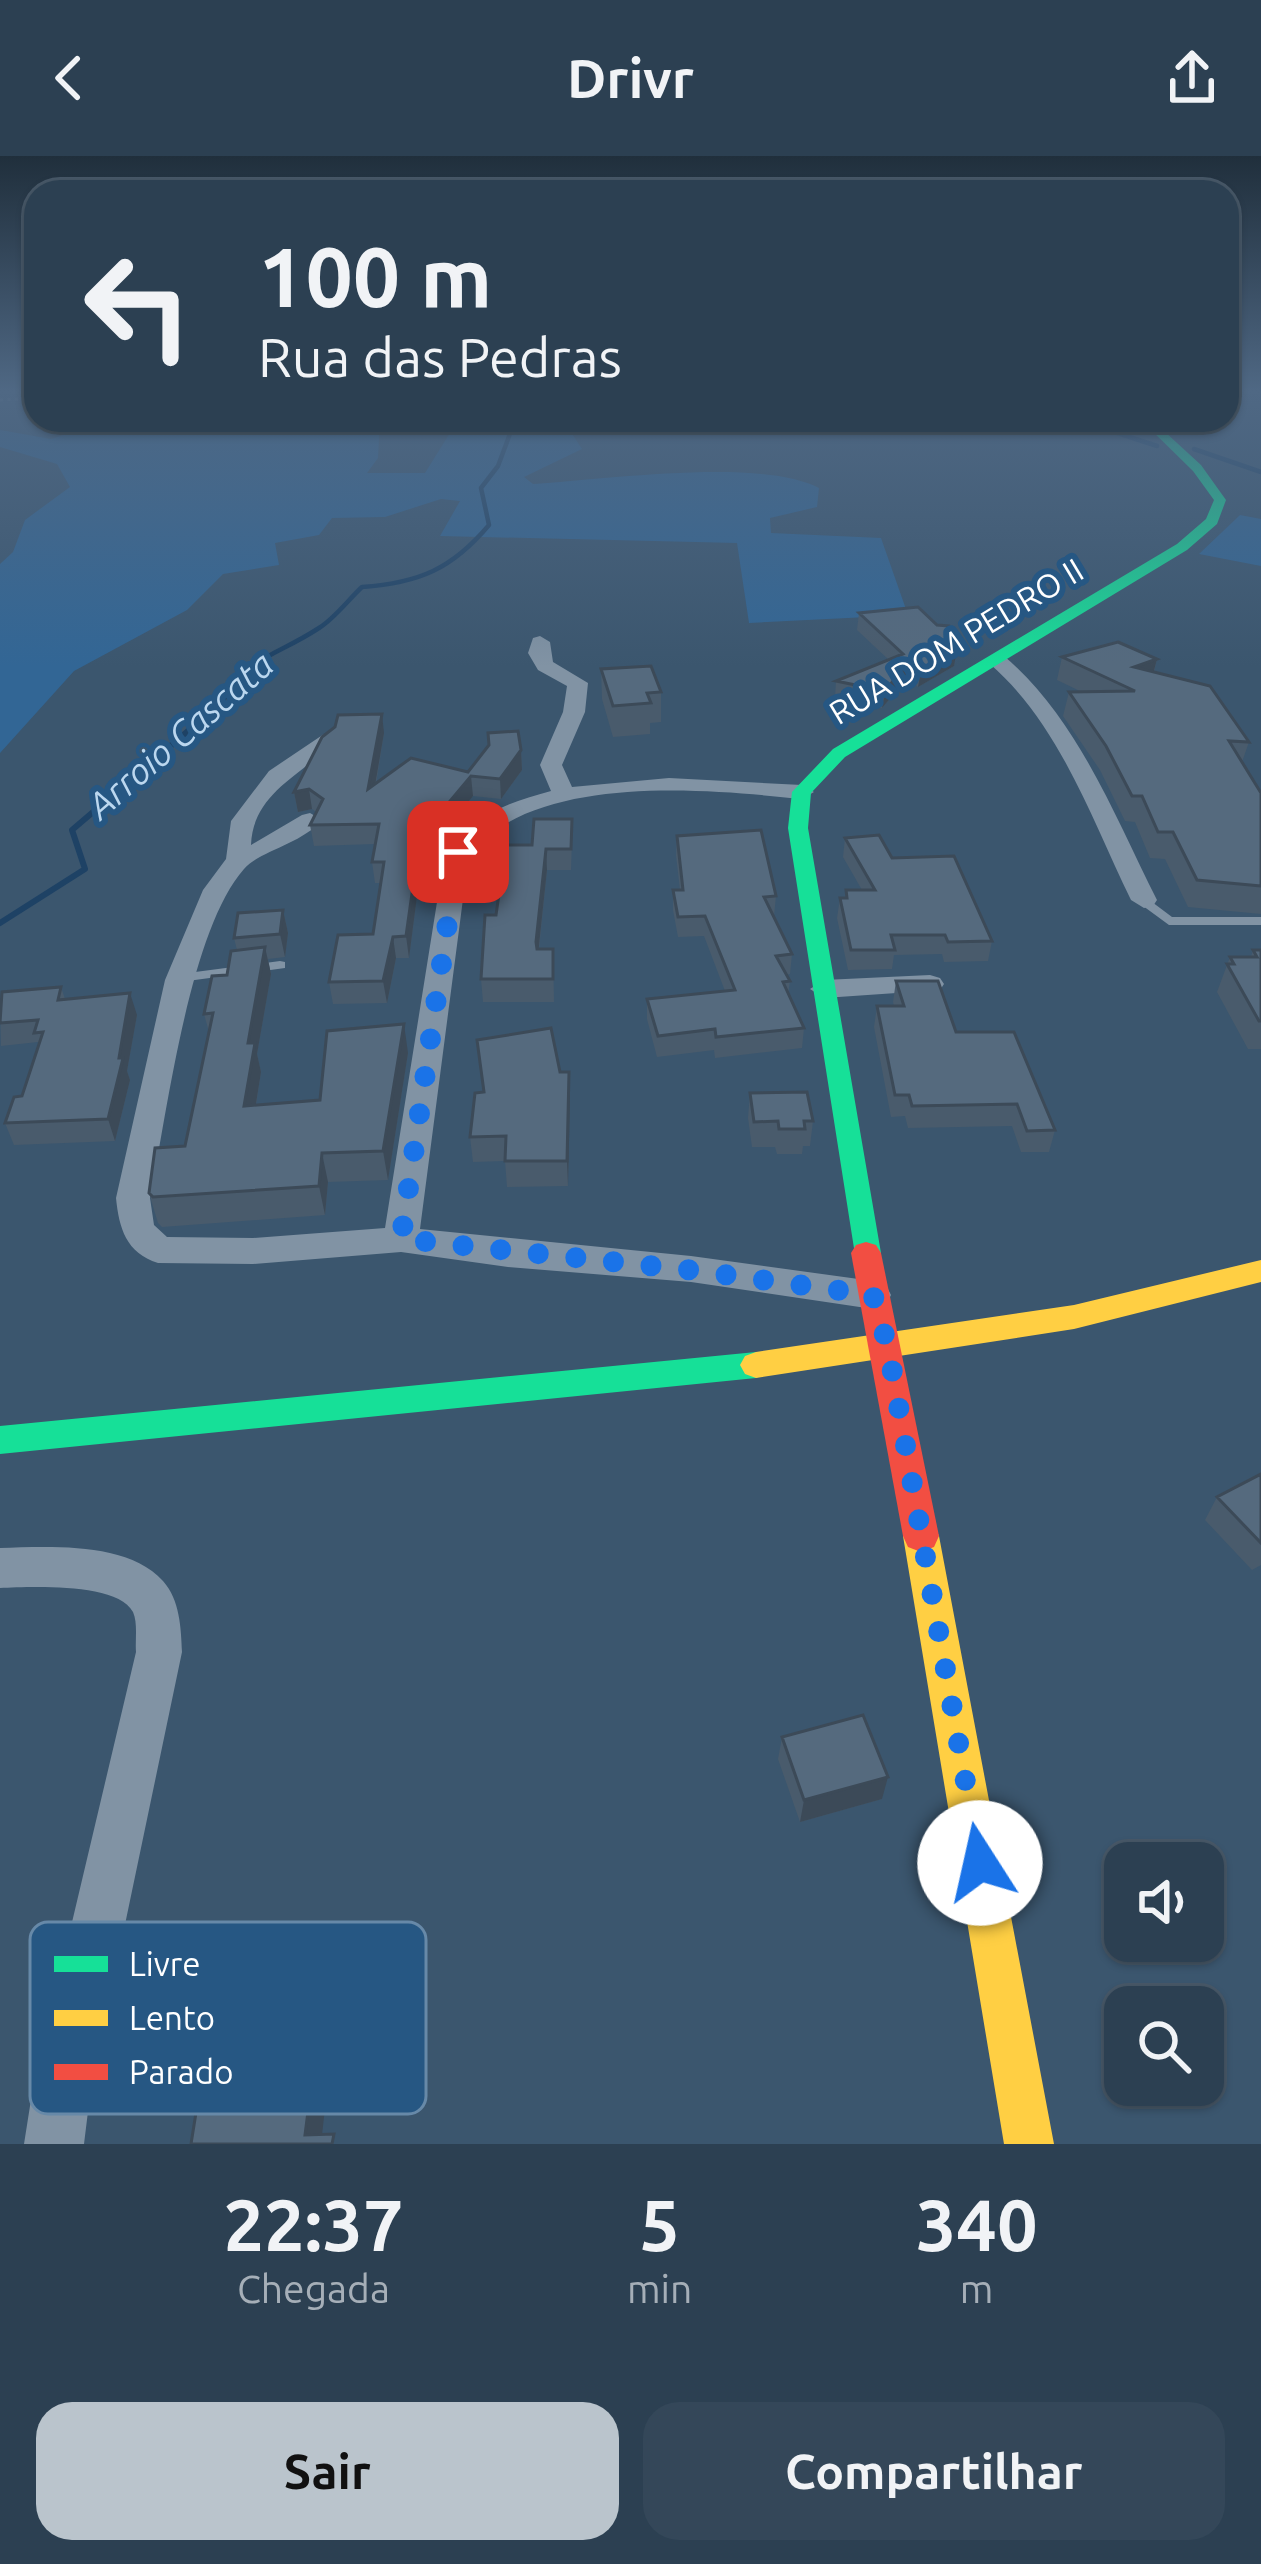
<!DOCTYPE html>
<html lang="pt">
<style>
:root{--surface:#2c4052;--page:#344759;--text:#f1f3f6;--muted:#a6afb8;--line:#485969;--accent:#bac4cc}
body{margin:0;font-family:Ubuntu,sans-serif;background:var(--page);color:var(--text);height:100vh;display:flex;flex-direction:column;font-size:45px;white-space:nowrap}
*{box-sizing:border-box;margin:0}
p{font-size:39px;color:var(--muted)}
.icon{flex:none;width:66px;height:66px;fill:none;stroke:currentColor;stroke-width:2;stroke-linecap:round;stroke-linejoin:round}
.map{position:relative;height:1988px;overflow:hidden}
.details{display:flex;flex-direction:column;background:var(--surface);flex:1}
.details>*{flex:none}
.top-card{position:absolute;left:24px;top:24px;width:1215px;height:252px;border-radius:36px;box-shadow:0 3px 9px #0004,0 0 0 3px var(--line);background:#2c4052;color:var(--text);overflow:hidden}
.fabs{position:absolute;left:1104px;top:1686px;display:grid;gap:24px}
.fabs a{display:grid;place-items:center;width:120px;height:120px;border-radius:24px;background:var(--surface);box-shadow:0 3px 9px #0004,0 0 0 3px var(--line);font-size:60px}
.pin{position:absolute;display:grid;place-items:center;width:102px;height:102px;color:#fff;margin:-51px;border-radius:24px;box-shadow:0 6px 18px #0006}
.me{position:absolute;width:132px;margin:-66px;rotate:350deg;stroke-linejoin:round;filter:drop-shadow(0 0 9px #0008)}
.turn{display:flex;align-items:center;gap:42px;height:252px;padding:0 36px;font-size:54px}
.turn .icon{width:156px;height:156px;stroke-width:2.5}
.turn b{display:block;font-size:84px;line-height:102px}
.eta{display:flex;justify-content:space-evenly;align-items:center;height:204px;text-align:center}
.eta b{font-size:72px;font-weight:600;line-height:84px}
.cta{display:flex;gap:24px;margin-top:auto;padding:24px 36px}
.cta a{flex:1;height:138px;border-radius:36px;background:var(--accent);color:#111;font-size:48px;font-weight:600;line-height:138px;text-align:center}
.cta a+a{background:var(--page);color:var(--text)}
header{display:flex;justify-content:space-between;align-items:center;height:156px;padding:0 36px;background:var(--surface);font-size:54px;font-weight:600}
.map>svg:first-child{display:block}
</style>
<header><svg class="icon" aria-label="back" viewBox="0 0 24 24"><path d="M15 5l-7 7 7 7"/></svg>Drivr<svg class="icon" aria-label="share" viewBox="0 0 24 24"><path d="M12 15V3M7 8l5-5 5 5M5 13v7h14v-7"/></svg></header>
<div class="map">
<svg width="1261" height="1988" viewBox="0 0 1261 1988">
<rect width="100%" height="100%" fill="#3b566e"/>
<!-- green -->
<path fill="#326695" d="M 110,264 L 380,264 L 378,302 L 367,317 L 425,317 L 458,264 L 563,264 L 582,293 L 524,321 L 533,328 C 603,324 760,301 819,332 L 817,351 L 770,362 L 771,377 L 881,382 L 908,459 L 749,467 L 737,387 L 440,380 L 460,345 L 441,343 L 385,361 L 332,362 L 319,379 L 275,387 L 279,409 L 223,418 L 187,454 L 74,515 L 0,597 L 0,408 L 13,396 L 25,364 L 70,331 L 57,308 L 0,291 L 0,274 L 51,283 Z
M 1240,359 L 1261,363 L 1261,410 L 1199,398 Z"/>
<g fill="none" stroke-linecap="round" stroke-linejoin="round">
<!-- stream-far1 -->
<path stroke="#1e4265" stroke-width="4.5" d="M 1078,264 L 1157,290
M 1194,293 L 1261,316
M 220,549 C 252,497 273,502 319,472 C 335,462 348,444 362,431 C 419,427 452,413 489,369 L 481,332 L 498,310 L 511,275 L 521,264"/>
<!-- stream -->
<path stroke="#1e4265" stroke-width="6" d="M 0,767 L 85,713 L 72,674 L 222,546"/>
<!-- path -->
<path stroke="#8193a4" stroke-width="3" stroke-dasharray="3 4.5" stroke-linecap="butt" d="M 0,244 L 36,242"/>
<!-- lane -->
<path fill="#8193a4" fill-rule="evenodd" d="M 1144,740 L 1172,761 L 1261,761 L 1261,769 L 1169,769 L 1139,747 L 1139,741 Z
M 280,805 L 285,806 L 285,812 L 180,826 L 173,822 L 180,818 Z"/>
<!-- street -->
<path fill="#8193a4" fill-rule="evenodd" d="M 540,480 L 550,486 L 553,506 L 588,527 L 585,556 L 562,609 L 572,631 L 669,622 L 802,629 L 814,636 L 802,643 C 704,633 540,617 469,697 L 420,1073 L 691,1100 L 873,1125 L 886,1129 L 891,1139 L 886,1149 L 873,1153 L 691,1126 L 508,1111 L 401,1096 L 253,1108 L 158,1107 C 126,1097 119,1072 116,1042 L 165,824 L 203,734 L 226,703 L 231,665 L 269,615 L 324,578 L 335,585 C 303,619 253,636 251,689 L 302,659 L 310,657 L 322,664 C 300,689 261,694 244,713 C 189,775 167,958 150,1042 L 154,1069 L 167,1081 L 253,1082 L 385,1072 L 445,696 C 473,659 507,647 551,635 L 540,609 L 563,556 L 567,530 L 538,514 L 528,497 L 533,482 Z
M 990,500 L 1004,500 C 1078,563 1114,659 1157,744 L 1153,750 L 1144,752 L 1131,744 C 1091,662 1060,569 990,508 Z
M 930,819 L 940,822 L 944,828 L 940,834 L 824,842 L 810,833 L 824,824 Z
M 0,1392 C 48,1391 127,1385 163,1425 C 180,1444 181,1472 182,1496 L 91,1931 L 84,1988 L 24,1988 L 33,1931 L 136,1496 C 135,1485 138,1467 133,1456 C 117,1426 30,1431 0,1432 Z"/>
<!-- fast -->
<path fill="#16e098" fill-rule="evenodd" d="M 1141,264 L 1152,264 L 1201,309 L 1226,344 L 1217,368 L 1187,394 L 845,601 L 811,637 L 808,672 L 881,1097 L 876,1105 L 856,1105 L 788,672 L 792,636 L 833,593 L 1177,388 L 1206,363 L 1214,344 L 1193,315 Z
M 756,1196 L 767,1200 L 772,1209 L 767,1218 L 756,1222 L 0,1298 L 0,1270 Z"/>
<!-- slow -->
<path fill="#ffcf43" fill-rule="evenodd" d="M 1261,1104 L 1261,1126 L 1074,1173 L 756,1222 L 745,1218 L 740,1209 L 745,1200 L 756,1196 L 1074,1149 Z
M 921,1364 L 934,1369 L 939,1380 L 1054,1988 L 1004,1988 L 903,1380 L 908,1369 Z"/>
<!-- jam -->
<path fill="#f24e42" fill-rule="evenodd" d="M 866,1086 L 876,1089 L 881,1097 L 939,1380 L 934,1391 L 921,1396 L 908,1391 L 903,1380 L 851,1097 L 856,1089 Z"/>
</g>
<!-- wall -->
<path fill="#495b6c" d="M 859,457 L 957,493 L 954,510 L 918,531 L 908,521 L 882,552 L 835,542 L 836,525 L 889,504 L 857,474 Z
M 1062,501 L 1157,503 L 1154,516 L 1249,586 L 1242,606 L 1261,637 L 1261,758 L 1188,751 L 1165,703 L 1150,702 L 1135,666 L 1125,665 L 1100,614 L 1063,560 L 1069,536 L 1082,536 L 1057,524 Z
M 601,513 L 661,536 L 661,566 L 650,567 L 650,578 L 613,581 L 602,543 Z
M 384,577 L 376,628 L 468,616 L 521,594 L 522,614 L 501,643 L 473,640 L 422,701 L 409,802 L 396,802 L 387,847 L 333,848 L 329,826 L 373,778 L 380,727 L 375,727 L 372,706 L 375,688 L 314,690 L 310,669 L 316,656 L 312,653 L 298,656 L 294,636 Z
M 677,680 L 776,740 L 774,760 L 792,798 L 790,818 L 786,819 L 790,825 L 788,838 L 804,872 L 802,892 L 715,902 L 714,894 L 657,901 L 647,863 L 647,843 L 725,835 L 704,780 L 678,781 L 673,754 L 673,734 L 680,734 L 676,699 Z
M 845,682 L 892,702 L 992,785 L 988,805 L 944,806 L 942,798 L 894,799 L 892,813 L 848,814 L 837,762 L 840,742 L 845,742 L 846,734 L 862,734 L 843,701 Z
M 572,684 L 571,714 L 547,714 L 539,793 L 553,793 L 554,846 L 483,846 L 481,823 L 496,759 L 532,689 Z
M 283,754 L 288,777 L 285,801 L 268,803 L 271,818 L 257,898 L 261,916 L 256,949 L 320,944 L 408,897 L 388,1024 L 328,1026 L 325,1059 L 162,1071 L 158,1067 L 149,1037 L 185,990 L 209,876 L 204,858 L 227,819 L 237,794 L 234,782 Z
M 1253,794 L 1261,794 L 1261,893 L 1248,893 L 1217,836 L 1230,801 L 1251,801 Z
M 896,825 L 1055,974 L 1049,996 L 1021,996 L 1012,970 L 908,972 L 905,960 L 891,961 L 874,871 L 877,850 L 894,850 L 893,846 Z
M 61,831 L 65,843 L 137,859 L 127,915 L 130,924 L 115,985 L 14,989 L 5,967 L 22,940 L 39,889 L 38,886 L 1,890 L 0,843 Z
M 477,884 L 560,916 L 570,941 L 568,1030 L 507,1031 L 505,1005 L 473,1006 L 470,981 L 483,936 Z
M 750,937 L 813,965 L 810,990 L 803,990 L 802,998 L 777,998 L 775,991 L 752,991 L 748,962 Z
M 1261,1318 L 1261,1409 L 1252,1414 L 1205,1364 L 1217,1341 Z
M 782,1581 L 882,1643 L 800,1666 L 778,1603 Z"/>
<!-- shaded-wall -->
<path fill="#3c4a58" d="M 957,493 L 954,510 L 918,531 L 921,514 Z
M 1157,503 L 1151,526 L 1134,511 Z
M 910,504 L 908,521 L 882,552 L 885,535 Z
M 382,558 L 384,577 L 371,653 L 368,633 Z
M 521,594 L 522,614 L 501,643 L 500,623 Z
M 471,620 L 473,640 L 422,701 L 409,802 L 406,780 L 420,681 Z
M 309,633 L 312,653 L 298,656 L 294,636 Z
M 546,693 L 547,714 L 537,808 L 536,786 Z
M 283,754 L 288,777 L 285,801 L 280,778 Z
M 393,781 L 396,802 L 387,847 L 383,825 Z
M 265,791 L 271,818 L 257,898 L 261,916 L 251,979 L 244,950 L 248,887 Z
M 130,837 L 137,859 L 127,915 L 130,924 L 115,985 L 108,963 Z
M 404,868 L 408,897 L 388,1024 L 383,995 Z
M 569,916 L 570,941 L 568,1030 L 567,1005 Z
M 322,997 L 328,1026 L 325,1059 L 319,1030 Z
M 888,1621 L 882,1643 L 800,1666 L 804,1644 Z
M 314,1909 L 327,1934 L 321,1988 L 305,1979 Z"/>
<!-- building -->
<path fill="#556a7e" stroke="#3c4a58" stroke-width="3" d="M 918,451 L 937,469 L 949,470 L 957,493 L 921,514 L 910,504 L 885,535 L 836,525 L 903,498 L 859,457 Z
M 1118,486 L 1157,503 L 1134,511 L 1210,530 L 1249,586 L 1229,585 L 1261,637 L 1261,730 L 1197,724 L 1173,676 L 1158,676 L 1142,640 L 1132,640 L 1106,590 L 1069,536 L 1135,535 L 1062,501 Z
M 651,510 L 661,536 L 647,537 L 651,547 L 613,550 L 601,513 Z
M 382,558 L 368,633 L 411,602 L 468,616 L 489,589 L 488,577 L 518,575 L 521,594 L 500,623 L 471,620 L 420,681 L 406,780 L 393,781 L 383,825 L 329,826 L 338,779 L 373,778 L 384,706 L 372,706 L 379,668 L 310,669 L 323,643 L 309,633 L 294,636 L 322,581 L 335,571 L 338,559 Z
M 534,663 L 572,663 L 571,693 L 546,693 L 536,786 L 537,793 L 553,793 L 553,823 L 481,823 L 485,759 L 496,759 L 506,689 L 532,689 Z
M 761,674 L 776,740 L 764,741 L 792,798 L 776,800 L 790,825 L 783,826 L 804,872 L 716,881 L 715,873 L 658,880 L 647,843 L 735,834 L 705,760 L 678,761 L 673,734 L 683,734 L 677,680 Z
M 879,679 L 892,702 L 954,700 L 992,785 L 948,786 L 945,779 L 891,779 L 895,794 L 851,794 L 840,742 L 847,742 L 846,734 L 875,734 L 845,682 Z
M 283,754 L 280,778 L 234,782 L 238,757 Z
M 265,791 L 248,887 L 255,887 L 244,950 L 320,944 L 327,875 L 404,868 L 383,995 L 322,997 L 319,1030 L 153,1041 L 149,1037 L 155,992 L 185,990 L 213,857 L 204,858 L 212,820 L 227,819 L 231,795 Z
M 1253,794 L 1261,794 L 1261,865 L 1259,865 L 1227,808 L 1234,808 L 1230,801 L 1257,801 Z
M 896,825 L 938,825 L 956,876 L 1014,876 L 1055,974 L 1027,975 L 1017,948 L 912,950 L 909,939 L 895,939 L 877,850 L 904,850 Z
M 61,831 L 58,844 L 130,837 L 119,902 L 123,902 L 108,963 L 5,967 L 14,941 L 22,940 L 43,876 L 34,877 L 38,864 L 0,867 L 2,836 Z
M 551,872 L 560,916 L 569,916 L 567,1005 L 505,1005 L 506,980 L 470,981 L 475,937 L 484,936 L 477,884 Z
M 807,936 L 813,965 L 804,965 L 805,973 L 779,973 L 778,965 L 754,966 L 750,937 Z
M 1261,1318 L 1261,1387 L 1217,1341 Z
M 863,1559 L 888,1621 L 804,1644 L 782,1581 Z
M 314,1909 L 305,1979 L 334,1978 L 332,1988 L 191,1988 L 203,1913 Z"/>
<!-- sky -->
<linearGradient id="sky" x2="0" y2="1"><stop stop-color="#202f3c"/><stop offset="0.46" stop-color="#4f6884"/><stop offset="1" stop-color="#4f6884" stop-opacity="0"/></linearGradient>
<rect width="1261" height="511" fill="url(#sky)"/>
<g fill="none" stroke-linecap="round" stroke-linejoin="round">
<!-- route -->
<path stroke="#1a73e8" stroke-width="21" stroke-dasharray="0 37.8" d="M 458,696 L 401,1083 L 691,1114 L 873,1139 L 888,1191 L 980,1707"/>
</g>
<g text-anchor="middle" stroke-width="12" stroke-linejoin="round" paint-order="stroke">
<!-- far-street labels -->
<g font-size="33" fill="#fff" stroke="#265783">
<text transform="translate(956 485) rotate(-31)" y="12">RUA DOM PEDRO II</text>
</g>
<!-- far-water labels -->
<g font-size="36" font-style="italic" fill="#bbd7ef" stroke="#265783">
<text transform="translate(180 579) rotate(-41)" y="13">Arroio Cascata</text>
</g>
</g>
<!-- legend -->
<rect x="30" y="1766" width="396" height="192" rx="18" fill="#265783" stroke="#6789a8" stroke-width="3"/>
<rect x="54" y="1800" width="54" height="16" fill="#16e098"/>
<rect x="54" y="1854" width="54" height="16" fill="#ffcf43"/>
<rect x="54" y="1908" width="54" height="16" fill="#f24e42"/>
<g font-size="33" fill="#fff">
<text x="129" y="1820">Livre</text>
<text x="129" y="1874">Lento</text>
<text x="129" y="1928">Parado</text>
</g>
</svg>
<div class="fabs">
<a><svg class="icon" aria-label="sound" viewBox="0 0 24 24"><path d="M4 9h4l5-4v14l-5-4H4zM17 9q2 3 0 6"/></svg></a>
<a><svg class="icon" aria-label="search" viewBox="0 0 24 24"><circle cx="10" cy="10" r="6"/><path d="M15 15l6 6"/></svg></a>
</div>
<div class="pin" style="left:458px;top:696px;background:#d93025"><svg class="icon" aria-label="arrive" viewBox="0 0 24 24"><path d="M6 21V4h12l-3 4 3 4H6"/></svg></div>
<svg class="me" style="left:980px;top:1707px" viewBox="-20 -20 40 40"><circle r="19" fill="#fff"/><path d="M0-13L10 11 0 6-10 11z" fill="#1a73e8"/></svg>
<div class="top-card">
<div class="turn"><svg class="icon" aria-label="left" viewBox="0 0 24 24"><path d="M17 20v-9H6M10 6l-5 5 5 5"/></svg><div><b>100 m</b>Rua das Pedras</div></div>
</div>
</div>
<section class="details">
<div class="eta">
<div><b>22:37</b><p>Chegada</p></div>
<div><b>5</b><p>min</p></div>
<div><b>340</b><p>m</p></div>
</div>
<div class="cta"><a>Sair</a><a>Compartilhar</a></div>
</section>
